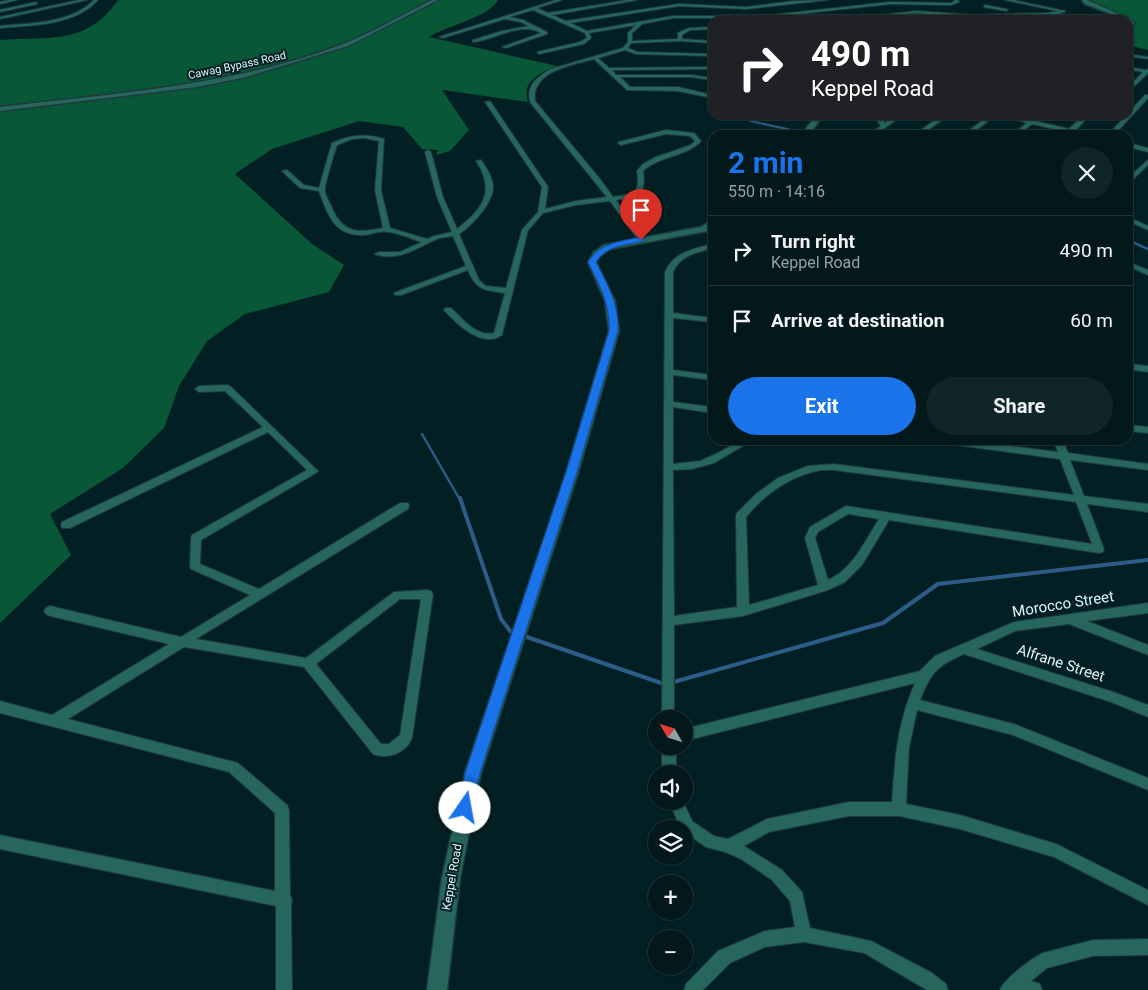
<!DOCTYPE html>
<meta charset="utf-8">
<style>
:root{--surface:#02181a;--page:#102527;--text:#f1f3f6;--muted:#96a0a2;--line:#233739;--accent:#1a73e8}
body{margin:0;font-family:Roboto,sans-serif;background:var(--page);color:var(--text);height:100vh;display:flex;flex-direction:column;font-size:19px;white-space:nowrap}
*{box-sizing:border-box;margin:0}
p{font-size:16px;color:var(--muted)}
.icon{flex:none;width:28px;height:28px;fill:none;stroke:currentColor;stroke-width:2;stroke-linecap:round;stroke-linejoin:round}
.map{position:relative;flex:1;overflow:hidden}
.side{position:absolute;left:708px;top:130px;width:425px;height:315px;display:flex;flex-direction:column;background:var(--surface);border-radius:15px;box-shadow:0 1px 4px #0004,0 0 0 1px var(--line)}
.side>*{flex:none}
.hud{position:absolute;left:708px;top:15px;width:425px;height:105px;border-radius:15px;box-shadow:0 1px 4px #0004,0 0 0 1px var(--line);background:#202124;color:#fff;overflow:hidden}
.needle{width:32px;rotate:309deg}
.controls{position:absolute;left:648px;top:710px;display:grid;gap:10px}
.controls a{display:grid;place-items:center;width:45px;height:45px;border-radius:50%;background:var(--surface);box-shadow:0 1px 4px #0004,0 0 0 1px var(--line);font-size:25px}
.pin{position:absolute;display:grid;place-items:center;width:42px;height:42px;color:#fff;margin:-51px -21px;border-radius:50% 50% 50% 0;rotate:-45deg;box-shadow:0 0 5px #0007}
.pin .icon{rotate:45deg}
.me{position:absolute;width:55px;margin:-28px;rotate:12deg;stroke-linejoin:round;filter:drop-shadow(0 0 4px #0008)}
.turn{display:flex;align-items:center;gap:18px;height:105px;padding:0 20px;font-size:22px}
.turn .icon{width:65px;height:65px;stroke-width:2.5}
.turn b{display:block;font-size:35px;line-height:42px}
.round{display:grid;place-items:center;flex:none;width:52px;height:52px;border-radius:26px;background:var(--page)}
.overview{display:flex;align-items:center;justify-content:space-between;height:85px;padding:0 20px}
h1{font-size:30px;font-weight:700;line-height:38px;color:var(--accent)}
.action{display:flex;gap:10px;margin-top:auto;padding:10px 20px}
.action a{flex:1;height:58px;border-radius:30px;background:var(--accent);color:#fff;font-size:20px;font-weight:700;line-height:58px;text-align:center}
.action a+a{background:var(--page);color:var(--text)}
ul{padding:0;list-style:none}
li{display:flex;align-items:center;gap:15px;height:70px;padding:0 20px;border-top:1px solid var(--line)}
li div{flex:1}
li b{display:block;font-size:19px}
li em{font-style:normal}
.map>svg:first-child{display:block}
</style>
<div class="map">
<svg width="1148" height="990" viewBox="0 0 1148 990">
<rect width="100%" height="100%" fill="#022023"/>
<!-- forest -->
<path fill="#085737" d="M 118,0 L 498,0 C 488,18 447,25 429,37 L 557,66 C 540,73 521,81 528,102 L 442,90 L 469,130 L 450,151 L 436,155 L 438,150 L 422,149 L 403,127 L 359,121 L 272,149 L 235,174 L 312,244 L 344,265 L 329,292 L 245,314 L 207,341 L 179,386 L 164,428 L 123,468 L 50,514 L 71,555 L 0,623 L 0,40 C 50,36 86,46 118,0 Z
M 1090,0 L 1148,0 L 1148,50 L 1128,45 L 1128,29 L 1136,24 L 1127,16 L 1091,3 Z"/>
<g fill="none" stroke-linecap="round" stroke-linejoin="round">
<!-- stream-far2 -->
<path stroke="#2c5c87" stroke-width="2" d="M 750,121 L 796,131 L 818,131 L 837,135"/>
<!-- stream-far1 -->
<path stroke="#2c5c87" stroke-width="2.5" d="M 1128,240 L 1148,249
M 422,434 L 460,500"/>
<!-- stream -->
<path stroke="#2c5c87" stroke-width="4" d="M 460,498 L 501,619 L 511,632 L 515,633
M 521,635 L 664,684
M 670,683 L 883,623 L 938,584 L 1148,560"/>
<defs>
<path id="minor" d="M 9,0 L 17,0 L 0,4 L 0,2 Z
M 79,0 L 87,0 L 0,19 L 0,17 Z
M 94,0 L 98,0 C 74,26 33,25 0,28 L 0,26 C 31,23 70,24 94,0 Z
M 556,0 L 562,0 L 537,8 L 548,13 L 628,0 L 637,0 L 552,15 L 566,21 L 679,4 L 747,7 L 794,1 L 828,0 L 747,9 L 679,6 L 570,23 L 587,31 L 673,16 L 762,16 L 890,2 L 951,3 L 955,1 L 954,0 L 958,0 L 959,2 L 951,5 L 890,4 L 762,18 L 673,18 L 642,24 L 632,33 L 632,41 L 678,39 L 678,33 L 689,28 L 712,27 L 712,29 L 690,30 L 682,35 L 682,39 L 712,41 L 712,43 L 680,41 L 631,43 L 628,48 L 637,52 L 712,54 L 712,56 L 636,54 L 625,50 L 598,58 L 609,68 L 712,67 L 712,69 L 612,70 L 616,75 L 691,75 L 712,78 L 712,80 L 691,77 L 620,77 L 630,87 L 678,87 L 712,95 L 712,98 L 678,91 L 627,90 L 594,59 C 572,65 531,71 535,101 L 600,179 L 613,197 C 633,194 641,194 637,171 L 643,164 L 656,157 L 691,145 L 695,141 L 690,136 L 666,134 L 621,145 L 618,143 L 619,142 L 666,130 L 694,133 L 701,141 C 687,157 660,155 643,171 C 647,196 637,197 616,200 L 644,240 L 643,241 L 639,241 L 610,201 L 576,205 L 543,213 L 528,230 L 502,335 C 482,349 457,324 444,310 L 445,308 L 451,308 C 463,319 476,337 494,333 L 505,293 C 484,290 477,291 468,270 L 401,295 L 395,295 L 394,293 L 466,266 L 453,236 C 448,237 442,237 437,239 C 416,248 401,261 377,255 L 375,254 L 379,252 L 400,252 L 422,242 C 411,239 399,233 388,232 C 381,230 372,234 365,235 C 335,237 328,216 319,191 L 300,188 L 282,171 L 287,170 L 304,185 L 319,188 L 332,143 C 350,135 365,133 384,139 L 381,190 L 390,228 L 427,239 L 434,236 L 452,232 L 437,197 L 425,152 L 428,150 L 431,152 L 443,197 L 457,229 C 483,209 496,191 476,161 L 481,160 C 486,167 492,176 493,185 C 495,201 472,226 459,234 L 479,280 L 486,286 L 506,288 L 522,230 L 538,212 L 542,187 L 485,102 L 490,101 L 548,187 L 545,209 L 576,201 L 607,197 L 530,102 C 526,85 537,77 551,69 L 623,48 L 628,42 L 628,33 L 636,25 L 589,33 L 591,38 L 584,44 L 539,54 L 537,52 L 580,42 L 587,38 L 585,33 L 533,10 L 509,17 L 523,20 L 547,32 L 547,34 L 506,48 L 502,47 L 541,33 C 520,21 495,40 473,42 L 473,40 L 502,31 L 529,26 L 521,22 L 505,19 L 443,38 L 439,37 ZM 364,138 L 379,141 L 375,190 L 383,228 C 359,233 343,234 332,208 C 330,203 325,196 325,190 C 325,183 334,154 337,145 L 352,139 Z
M 1005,0 L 1013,0 L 1060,10 L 1058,11 Z
M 36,2 L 37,4 L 0,12 L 0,10 Z
M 985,5 L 1006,9 L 1008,10 L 1006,11 L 984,7 Z
M 1064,10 L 1065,12 C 1036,21 998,15 967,18 L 965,17 L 916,13 L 839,20 L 916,11 L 973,15 L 1048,13 Z
M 1128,54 L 1148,57 L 1148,59 L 1128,56 Z
M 1128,67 L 1145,70 L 1148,69 L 1148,73 L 1128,92 L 1128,88 L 1143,72 L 1128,69 Z
M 1145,95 L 1148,95 L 1148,98 L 1114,135 L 1108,135 Z
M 873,115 L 879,115 L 885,123 L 896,115 L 903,115 L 875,135 L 868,135 L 881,126 Z
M 942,115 L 949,115 L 921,135 L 914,135 Z
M 990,115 L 996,115 L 970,135 L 963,135 Z
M 999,115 L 1009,115 L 1030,120 L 1036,115 L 1042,115 L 1035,121 L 1069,129 L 1084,115 L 1090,115 L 1075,131 L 1089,135 L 1072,133 L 1066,135 L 1067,132 L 1032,124 L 1018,135 L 1012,135 L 1027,123 Z
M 1128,143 L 1148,148 L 1148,152 L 1128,147 Z
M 1148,160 L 1148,165 L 1130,182 L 1128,183 L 1128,178 Z
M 1128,217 L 1148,226 L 1148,230 L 1128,221 Z
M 712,244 L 712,248 C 697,253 680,255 673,272 L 673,313 L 712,318 L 712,322 L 673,318 L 673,370 L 712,375 L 712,380 L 673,375 L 673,402 L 712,407 L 712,413 L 673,407 L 673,464 L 700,461 L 716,454 L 741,440 L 753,440 L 714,463 L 692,469 L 673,470 L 674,616 L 737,607 L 736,516 L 737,513 L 756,494 L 778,478 L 808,466 L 834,464 L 1074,495 L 1060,459 L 941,443 L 936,440 L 964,440 L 1058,452 L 1053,440 L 1063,440 L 1068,453 L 1148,464 L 1148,470 L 1070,460 L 1084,496 L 1148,504 L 1148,512 L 1087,504 L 1104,549 L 1103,552 L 1099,553 L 889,520 L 862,565 L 845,582 L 828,590 L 743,616 L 674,625 L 674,719 L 662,719 L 665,272 C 674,252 693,249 712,244 ZM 821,470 L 834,470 L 1076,502 L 1092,544 L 846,506 L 810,527 L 805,538 L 818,585 L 749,605 L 746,517 C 766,493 790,476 821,470 ZM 848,514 L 879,519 C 865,541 853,569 828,580 L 815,538 L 818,532 Z
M 1128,262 L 1148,270 L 1148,275 L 1128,266 Z
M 1128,364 L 1148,366 L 1148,372 L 1128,369 Z
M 227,385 L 230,386 L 318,471 L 316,473 L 201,540 L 200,564 L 259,589 L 400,503 L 408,503 L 409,506 L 408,509 L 196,639 L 306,658 L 394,592 L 427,590 L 431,591 L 433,594 L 412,738 C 406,753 388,760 373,754 L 304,667 L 184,647 L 68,719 L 238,763 L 287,805 L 289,810 L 290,895 L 292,900 L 291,905 L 292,990 L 276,990 L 276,906 L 0,849 L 0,835 L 275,891 L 275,813 L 229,772 L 0,713 L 0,701 L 52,715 L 169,644 L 50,616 L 46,614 L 44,611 L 46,608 L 50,606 L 181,637 L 250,595 L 191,569 L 190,566 L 191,538 L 192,535 L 307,470 L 268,432 L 70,528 L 62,528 L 61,525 L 62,522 L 263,427 L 225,391 L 199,392 L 195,389 L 199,386 ZM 400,599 L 421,599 L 400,735 L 389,744 L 381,744 L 316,664 Z
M 1128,425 L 1148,427 L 1148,433 L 1128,431 Z
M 1148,603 L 1148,613 L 1087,621 L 1148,645 L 1148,655 L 1069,624 L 1015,631 L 977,649 L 1113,692 L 1148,705 L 1148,717 L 1111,702 L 964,654 C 937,666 931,672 920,700 L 1014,724 L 1148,778 L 1148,790 L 1013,735 L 917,710 L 909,748 L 906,804 L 960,815 L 1056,844 L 1148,890 L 1148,905 L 1054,857 L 960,829 L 899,816 L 849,816 L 769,832 L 744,846 L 782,870 L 802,892 L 810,928 L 871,941 L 932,973 L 946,984 L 948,990 L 927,990 L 864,953 L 804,942 L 765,947 L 730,963 L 703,990 L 684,990 L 686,984 L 718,951 L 765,931 L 795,927 L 790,901 L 772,880 L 741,859 L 728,853 L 706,847 L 684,832 L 684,829 L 681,829 L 669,801 L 683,801 L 692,821 L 714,836 L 728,839 L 767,819 L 849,802 L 892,802 C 895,758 897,724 915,683 L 684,741 L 684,729 L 920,671 L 935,656 L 1014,622 Z
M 662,746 L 676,746 L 676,774 L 662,774 Z
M 1148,939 L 1148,955 L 1093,956 L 1047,968 L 1031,981 L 1040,984 L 1042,990 L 1000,990 C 1004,979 1032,958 1043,953 L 1093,940 Z"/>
<path id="tertiary" d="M 432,0 L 438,0 L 348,46 L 246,77 L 197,87 L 0,111 L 0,107 C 115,93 234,86 343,44 C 374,32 403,14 432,0 Z
M 1082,0 L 1087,0 L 1130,19 L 1134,23 L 1128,28 L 1128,20 L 1085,4 Z
M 817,115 L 824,115 L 808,135 L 801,135 Z
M 709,222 L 712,222 L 712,227 L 707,231 L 610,249 L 600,256 L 596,262 L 615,301 L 619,331 L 578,473 L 481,773 L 460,878 L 447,990 L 427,990 L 442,878 L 465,773 L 566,473 L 609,331 L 605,301 L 588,262 L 594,252 L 604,245 L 701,227 Z"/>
</defs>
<!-- minor casing -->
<use href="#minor" stroke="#1d3a3c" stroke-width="2"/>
<!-- tertiary casing -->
<use href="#tertiary" stroke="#1d3a3c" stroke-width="3"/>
<!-- minor -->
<use href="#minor" fill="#27665d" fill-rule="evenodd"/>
<!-- tertiary -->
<use href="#tertiary" fill="#27665d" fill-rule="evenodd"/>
</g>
<!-- route -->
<path fill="#1a73e8" stroke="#114b97" d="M 641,237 L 644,238 L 644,241 C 626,245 607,245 596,262 C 608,286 619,304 618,331 L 577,472 L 480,773 L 473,808 L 471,814 L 465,816 L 460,814 L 458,808 L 465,773 L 566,472 L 609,331 C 610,304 600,286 588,262 C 601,242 619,242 641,237 Z"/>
<g text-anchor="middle" stroke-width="4" stroke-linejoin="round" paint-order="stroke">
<!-- far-street labels -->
<g font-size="11" fill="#e0f5f7" stroke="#022023">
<text transform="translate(237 65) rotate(-12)" y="4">Cawag Bypass Road</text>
</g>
<!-- street labels -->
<g font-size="12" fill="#e0f5f7" stroke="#022023">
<text transform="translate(452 877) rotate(-80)" y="4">Keppel Road</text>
</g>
<!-- near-street labels -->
<g font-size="15" fill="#e0f5f7" stroke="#022023">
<text transform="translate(1063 604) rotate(-9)" y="5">Morocco Street</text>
<text transform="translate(1061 663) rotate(18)" y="5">Alfrane Street</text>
</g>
</g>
</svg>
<div class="controls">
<a><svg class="needle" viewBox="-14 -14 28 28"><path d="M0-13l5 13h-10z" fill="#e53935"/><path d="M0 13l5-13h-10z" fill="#96a0a2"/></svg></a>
<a><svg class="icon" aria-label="sound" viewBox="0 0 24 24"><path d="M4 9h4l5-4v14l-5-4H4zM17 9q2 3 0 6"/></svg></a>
<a><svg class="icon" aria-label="layers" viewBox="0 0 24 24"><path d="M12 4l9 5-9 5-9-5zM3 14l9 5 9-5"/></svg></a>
<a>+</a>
<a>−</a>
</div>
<div class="pin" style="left:641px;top:240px;background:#d93025"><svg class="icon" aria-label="arrive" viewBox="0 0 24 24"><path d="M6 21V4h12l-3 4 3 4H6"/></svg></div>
<svg class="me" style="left:465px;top:808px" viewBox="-20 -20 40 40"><circle r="19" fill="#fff"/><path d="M0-13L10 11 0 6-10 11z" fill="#1a73e8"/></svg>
<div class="hud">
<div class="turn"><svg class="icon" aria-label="right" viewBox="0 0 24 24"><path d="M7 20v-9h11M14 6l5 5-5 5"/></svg><div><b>490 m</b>Keppel Road</div></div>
</div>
<section class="side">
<div class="overview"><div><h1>2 min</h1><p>550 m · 14:16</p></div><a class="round"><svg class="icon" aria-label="close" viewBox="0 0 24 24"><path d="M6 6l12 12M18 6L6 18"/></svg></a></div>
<ul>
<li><svg class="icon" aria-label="right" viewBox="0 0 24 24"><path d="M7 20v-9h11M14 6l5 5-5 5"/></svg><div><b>Turn right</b><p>Keppel Road</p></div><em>490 m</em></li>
<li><svg class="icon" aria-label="arrive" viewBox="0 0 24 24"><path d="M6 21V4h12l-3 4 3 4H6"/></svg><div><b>Arrive at destination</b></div><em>60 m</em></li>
</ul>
<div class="action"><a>Exit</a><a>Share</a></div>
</section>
</div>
